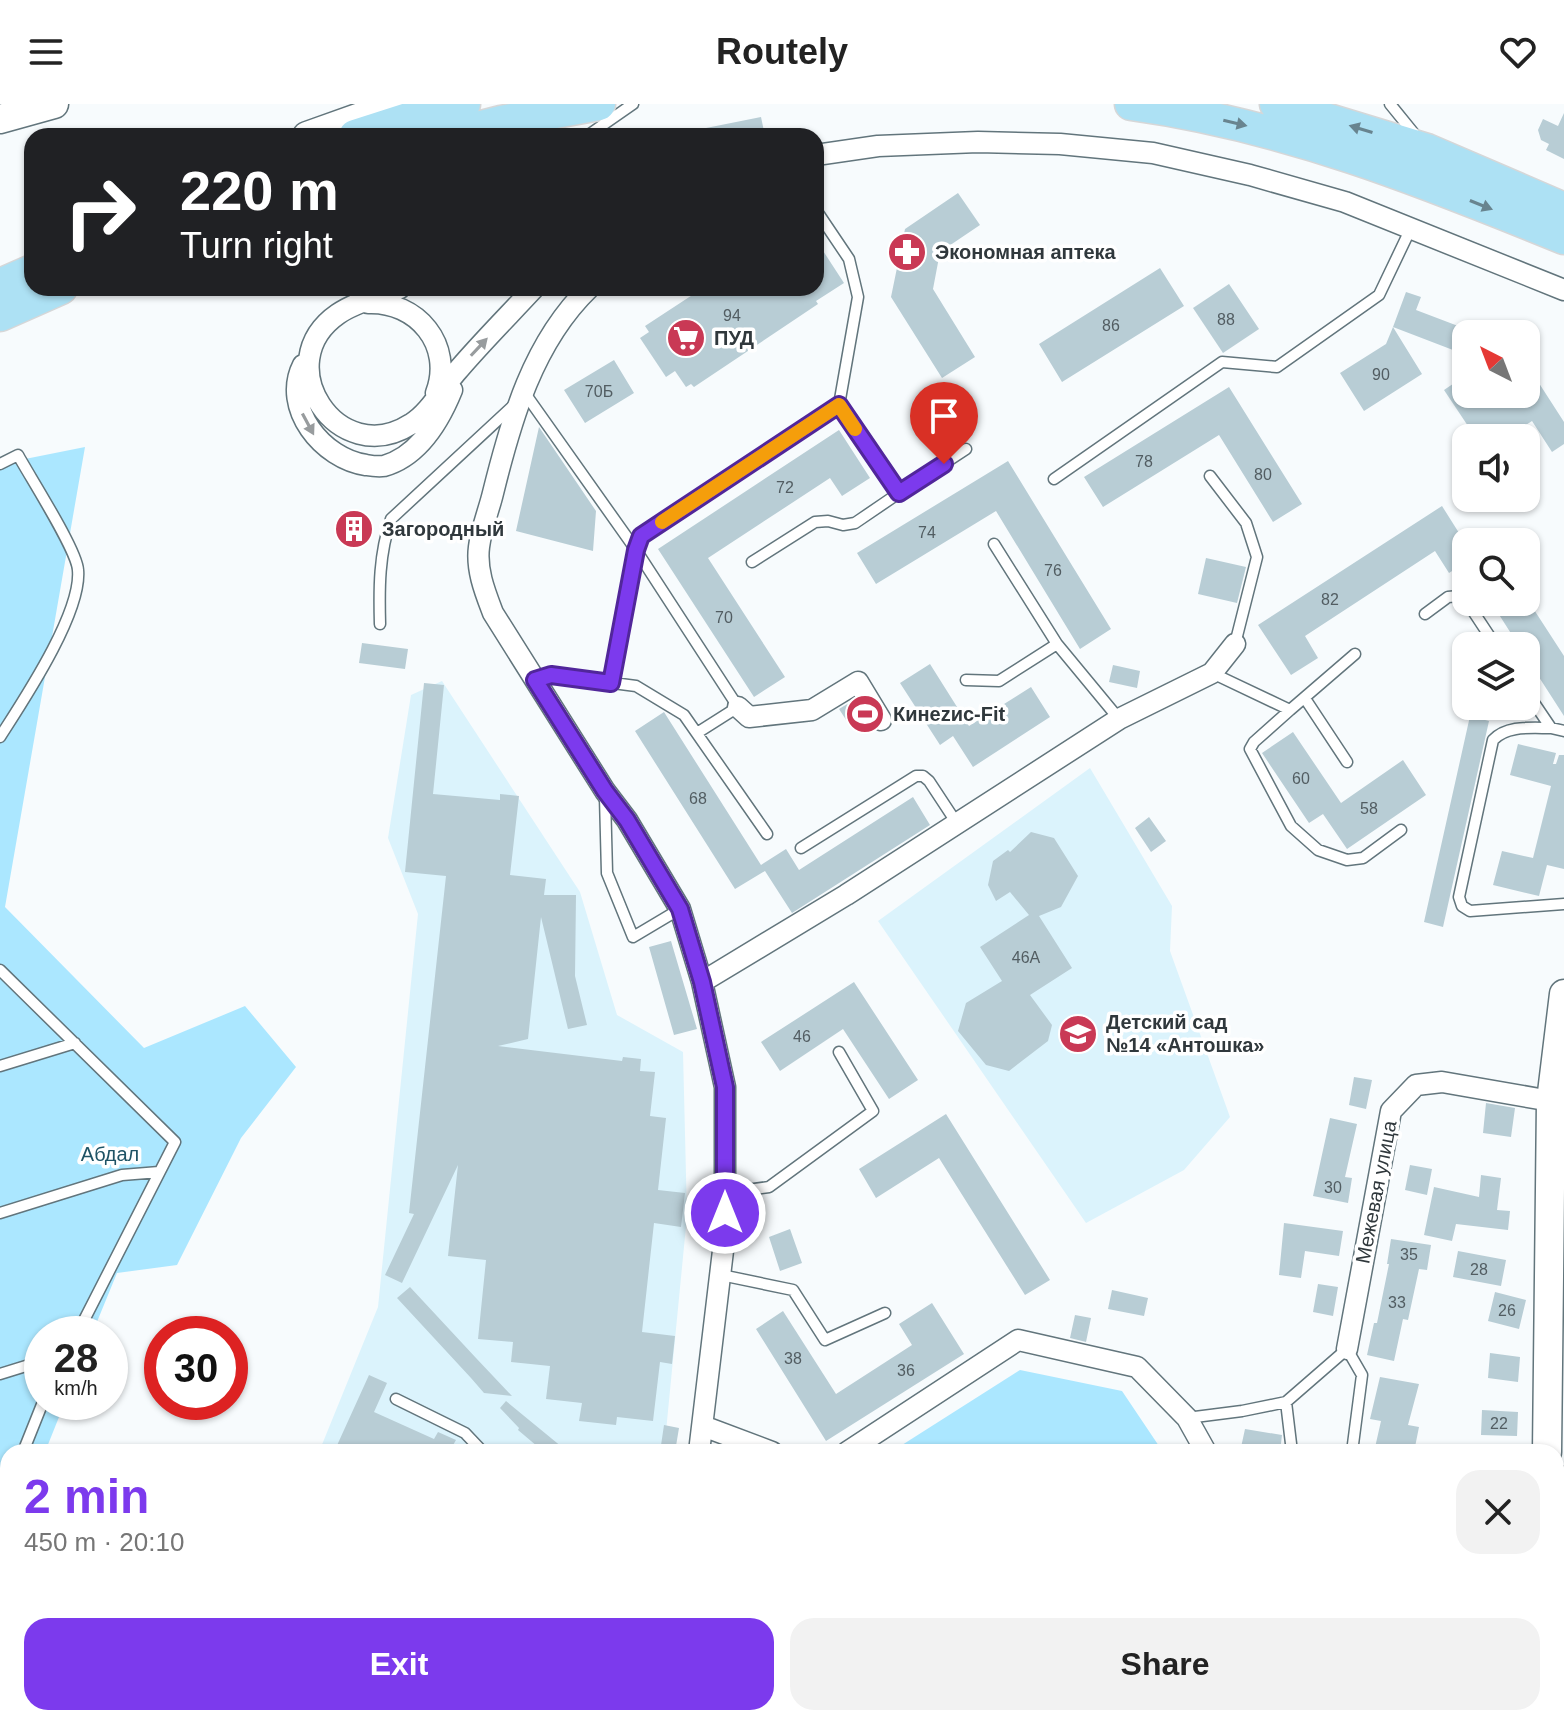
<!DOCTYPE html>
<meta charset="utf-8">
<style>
:root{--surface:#fff;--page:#f2f2f2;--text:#222;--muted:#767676;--accent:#7c3aed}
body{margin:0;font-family:Arial,sans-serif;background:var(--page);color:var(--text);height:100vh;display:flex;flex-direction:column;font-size:30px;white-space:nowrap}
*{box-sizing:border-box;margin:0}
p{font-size:26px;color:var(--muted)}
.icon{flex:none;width:44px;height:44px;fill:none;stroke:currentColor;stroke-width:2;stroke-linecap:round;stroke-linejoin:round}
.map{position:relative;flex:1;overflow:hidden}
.panel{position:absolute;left:0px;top:1340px;width:1564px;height:282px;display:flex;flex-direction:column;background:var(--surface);border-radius:24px 24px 0 0;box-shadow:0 2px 6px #0004}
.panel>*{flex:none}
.guide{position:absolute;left:24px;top:24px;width:800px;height:168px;border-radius:24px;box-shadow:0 2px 6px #0004;background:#202124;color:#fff;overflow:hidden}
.needle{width:52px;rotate:318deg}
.controls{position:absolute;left:1452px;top:216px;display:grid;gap:16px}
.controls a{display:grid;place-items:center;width:88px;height:88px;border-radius:16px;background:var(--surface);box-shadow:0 2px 6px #0004;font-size:40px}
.speed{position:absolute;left:24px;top:1212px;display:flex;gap:16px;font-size:40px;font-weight:700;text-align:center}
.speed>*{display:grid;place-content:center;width:104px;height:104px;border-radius:50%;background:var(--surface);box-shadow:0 2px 6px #0004;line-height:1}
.speed small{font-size:20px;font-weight:400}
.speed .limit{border:12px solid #d22;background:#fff;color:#111}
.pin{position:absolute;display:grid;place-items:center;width:68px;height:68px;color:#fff;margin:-82px -34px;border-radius:50% 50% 50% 0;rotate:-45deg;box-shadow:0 0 8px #0007}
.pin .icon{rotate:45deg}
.me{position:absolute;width:88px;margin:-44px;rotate:0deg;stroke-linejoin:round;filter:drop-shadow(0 0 6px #0008)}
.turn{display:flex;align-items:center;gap:28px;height:168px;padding:0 24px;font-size:36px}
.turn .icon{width:104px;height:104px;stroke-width:2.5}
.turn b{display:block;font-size:56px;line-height:68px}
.round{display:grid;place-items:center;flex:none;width:84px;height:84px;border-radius:24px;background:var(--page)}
.summary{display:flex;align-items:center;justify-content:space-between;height:136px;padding:0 24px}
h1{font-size:48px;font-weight:600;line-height:60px;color:var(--accent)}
.primary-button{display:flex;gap:16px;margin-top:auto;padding:16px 24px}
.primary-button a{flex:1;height:92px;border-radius:24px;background:var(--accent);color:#fff;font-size:32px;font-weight:600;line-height:92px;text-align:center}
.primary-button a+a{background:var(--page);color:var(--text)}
header{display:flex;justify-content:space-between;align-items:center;height:104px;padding:0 24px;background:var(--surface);font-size:36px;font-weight:600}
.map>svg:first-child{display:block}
</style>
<header><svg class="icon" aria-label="menu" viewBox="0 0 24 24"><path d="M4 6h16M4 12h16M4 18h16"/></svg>Routely<svg class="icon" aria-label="heart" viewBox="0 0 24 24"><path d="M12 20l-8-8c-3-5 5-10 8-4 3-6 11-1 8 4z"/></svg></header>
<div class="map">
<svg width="1564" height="1621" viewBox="0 0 1564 1621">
<rect width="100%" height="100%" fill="#f7fbfd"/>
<!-- built -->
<path fill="#dbf3fc" d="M 442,577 L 580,788 L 617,911 L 683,948 L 687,1112 L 664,1348 L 319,1348 L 378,1203 L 418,810 L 388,734 L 411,591 Z
M 1090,664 L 1172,802 L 1170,847 L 1230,1013 L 1184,1066 L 1086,1119 L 878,817 Z
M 209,1614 L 632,1614 L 631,1621 L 206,1621 Z"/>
<!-- green -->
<path fill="#abe7ff" d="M 85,343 L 5,803 L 144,944 L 245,902 L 296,963 L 241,1034 L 177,1161 L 117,1169 L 92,1230 L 42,1230 L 42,1298 L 65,1298 L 45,1348 L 8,1348 L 8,1441 L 0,1461 L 0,360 Z
M 1020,1266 L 1122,1287 L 1163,1348 L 891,1348 Z
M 711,1614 L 1129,1614 L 1124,1621 L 710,1621 Z"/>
<!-- building -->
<path fill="#b8cdd5" d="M 1564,9 L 1564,55 L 1546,46 L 1549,40 L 1541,36 L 1538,26 L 1543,15 L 1558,22 Z
M 761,13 L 765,32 L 701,32 L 701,25 Z
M 958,89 L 980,121 L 940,148 L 933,185 L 975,253 L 942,274 L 891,193 L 905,125 Z
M 816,136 L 844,179 L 816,197 L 818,200 L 694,283 L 691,280 L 686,283 L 675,267 L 666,273 L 640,234 L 649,228 L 645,222 L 703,184 L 816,184 Z
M 1160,164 L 1184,202 L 1062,278 L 1039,240 Z
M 1229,180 L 1259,225 L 1223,249 L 1193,204 Z
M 1406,188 L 1421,193 L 1416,206 L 1466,225 L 1466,251 L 1393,223 Z
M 1393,223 L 1422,270 L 1364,307 L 1340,269 L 1386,240 Z
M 614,256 L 634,289 L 585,319 L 564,286 Z
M 1526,259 L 1564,318 L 1564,340 L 1552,348 L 1532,317 L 1506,334 L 1476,334 L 1444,286 L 1466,271 L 1466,290 L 1526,290 Z
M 1229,283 L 1302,400 L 1273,418 L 1219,331 L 1103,403 L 1084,373 Z
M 539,323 L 596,407 L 593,447 L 516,427 Z
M 839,326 L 870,374 L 842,392 L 830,374 L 708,454 L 785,573 L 754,593 L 658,445 Z
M 1008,357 L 1111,525 L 1080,545 L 996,407 L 876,480 L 857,449 Z
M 1442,402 L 1466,440 L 1466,458 L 1449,469 L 1435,447 L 1305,532 L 1318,554 L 1291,571 L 1258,521 Z
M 342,408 L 371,415 L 365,442 L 337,436 Z
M 1206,454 L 1246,463 L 1237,499 L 1198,490 Z
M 1491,498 L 1529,498 L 1564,552 L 1564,612 L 1526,553 L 1526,542 L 1519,542 Z
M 362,539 L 408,545 L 405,565 L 359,559 Z
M 930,560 L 969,622 L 1031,583 L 1050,613 L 973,663 L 953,632 L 940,641 L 900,579 Z
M 1113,561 L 1140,567 L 1137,584 L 1109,578 Z
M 424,579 L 444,581 L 433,690 L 500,696 L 500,690 L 519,692 L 510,771 L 546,775 L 544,791 L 576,791 L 575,872 L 587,921 L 568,925 L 541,813 L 528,935 L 498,942 L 622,957 L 623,953 L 641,955 L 640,967 L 655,968 L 650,1012 L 666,1014 L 658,1086 L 685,1089 L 681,1123 L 654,1119 L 642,1228 L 675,1232 L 672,1260 L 660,1258 L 653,1317 L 617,1313 L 616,1321 L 579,1317 L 582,1299 L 546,1295 L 550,1262 L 511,1258 L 513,1238 L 478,1235 L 486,1156 L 448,1152 L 458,1061 L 402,1179 L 385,1171 L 414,1110 L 409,1109 L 446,772 L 405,768 Z
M 854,596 L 866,617 L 852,625 L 839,605 Z
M 664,608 L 761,761 L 786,745 L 799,766 L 913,693 L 930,721 L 792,809 L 765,767 L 735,785 L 635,627 Z
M 1470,612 L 1489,617 L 1443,823 L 1424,818 Z
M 1293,628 L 1341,699 L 1403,656 L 1426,691 L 1347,745 L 1323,710 L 1309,719 L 1262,649 Z
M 1518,640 L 1556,649 L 1553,660 L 1556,660 L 1559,651 L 1564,651 L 1564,765 L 1547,761 L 1539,792 L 1493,781 L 1502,747 L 1533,754 L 1551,682 L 1510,671 Z
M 1149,713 L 1166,737 L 1151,748 L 1135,724 Z
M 1031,728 L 1054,734 L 1078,772 L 1061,803 L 1039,812 L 1072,864 L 1030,891 L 1052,921 L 1048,937 L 1009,967 L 986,961 L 958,927 L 966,899 L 1002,877 L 980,843 L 1029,811 L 1010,788 L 996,797 L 988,781 L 993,757 L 1008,746 L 1010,748 Z
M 671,837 L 697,925 L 674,931 L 649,843 Z
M 854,878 L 918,976 L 889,995 L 843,925 L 780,967 L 761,938 Z
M 1354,973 L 1372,976 L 1366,1005 L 1349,1001 Z
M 1486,999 L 1515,1004 L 1511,1033 L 1483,1029 Z
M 946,1010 L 1050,1176 L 1025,1191 L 939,1054 L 876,1094 L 859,1065 Z
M 1330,1014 L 1357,1020 L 1345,1073 L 1352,1074 L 1348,1099 L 1313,1092 Z
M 1410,1061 L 1432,1065 L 1427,1091 L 1405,1086 Z
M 1481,1071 L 1501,1074 L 1497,1106 L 1510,1107 L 1508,1126 L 1456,1120 L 1452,1137 L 1424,1131 L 1434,1083 L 1479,1093 Z
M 1284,1119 L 1343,1127 L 1339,1152 L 1305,1147 L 1301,1174 L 1279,1171 Z
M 790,1125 L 802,1159 L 780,1167 L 769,1133 Z
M 1391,1135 L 1431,1141 L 1427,1166 L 1419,1165 L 1408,1216 L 1403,1215 L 1394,1257 L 1367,1251 L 1374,1219 L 1377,1219 L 1389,1160 L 1387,1160 Z
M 1458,1147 L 1506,1156 L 1501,1182 L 1453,1173 Z
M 1318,1180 L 1338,1183 L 1333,1212 L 1313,1208 Z
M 410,1183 L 476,1254 L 512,1292 L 484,1289 L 471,1274 L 397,1194 Z
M 1112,1186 L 1148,1194 L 1144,1212 L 1108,1205 Z
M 1495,1188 L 1526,1196 L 1519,1225 L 1488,1217 Z
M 932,1199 L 964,1250 L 826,1337 L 756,1225 L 783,1207 L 836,1290 L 912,1241 L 899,1220 Z
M 1075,1211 L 1091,1214 L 1086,1238 L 1070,1234 Z
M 1490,1249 L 1520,1253 L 1518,1278 L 1488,1274 Z
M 369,1271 L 387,1279 L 374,1308 L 434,1335 L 438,1328 L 456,1336 L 452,1343 L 462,1348 L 334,1348 Z
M 1380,1273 L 1419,1280 L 1408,1321 L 1419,1323 L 1414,1348 L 1374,1348 L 1381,1317 L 1370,1315 Z
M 506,1297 L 568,1348 L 544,1348 L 518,1326 L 519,1324 L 500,1304 Z
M 1482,1306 L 1518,1308 L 1517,1332 L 1481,1331 Z
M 664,1321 L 679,1324 L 675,1348 L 660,1348 Z
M 1245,1325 L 1282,1331 L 1280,1348 L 1240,1348 Z"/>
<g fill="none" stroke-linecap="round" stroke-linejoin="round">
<defs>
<path id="lane" d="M 1390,0 L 1416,32
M 587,32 L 633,0
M 524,288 L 636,446 L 738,603 L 697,629
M 839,301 L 899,389 L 966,345
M 0,360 L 18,351 C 30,373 77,446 78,466 C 82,509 23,597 0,633
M 1210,372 L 1246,419 L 1257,453 L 1235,540
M 1054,375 L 1222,258 L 1277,263 L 1379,191 L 1411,124
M 994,440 L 1057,540 L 1119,615
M 752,458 L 815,418 L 828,417 L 843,421 L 855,419 L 899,389
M 1467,498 L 1496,542
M 1425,510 L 1448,493 L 1459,492 L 1466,497
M 380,520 C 379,484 379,450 391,415 L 513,302
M 1212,569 L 1290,606 L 1355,550
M 535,576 L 551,571 L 636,582 L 684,611 L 767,730
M 966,576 L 999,577 L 1057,540
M 611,579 L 636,446 L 641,432 L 839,301 L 858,193 L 849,155 L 816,106
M 1526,587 L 1551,624 L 1564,627
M 1306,596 L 1347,658
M 1290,606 L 1254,638 L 1250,645 L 1291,722 L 1318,746 L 1347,756 L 1363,754 L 1401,726
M 1551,624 C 1531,624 1507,621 1493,636 L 1459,793 L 1462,802 L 1470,807 L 1564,800
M 605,693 L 607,769 L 633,833 L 680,805
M 801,744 L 916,672 L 923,672 L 929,677 L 956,718
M 0,866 L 175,1038 L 77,1230
M 0,962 L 75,939
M 725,1089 L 769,1083 L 873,1007 L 839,948
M 0,1109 L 122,1071 L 159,1068
M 721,1171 L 793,1186 L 825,1236 L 885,1209
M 0,1270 L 42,1257
M 396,1295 L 465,1329 L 483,1348
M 1286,1298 L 1347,1245 L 1362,1271 L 1352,1348
M 1187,1314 L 1242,1307 L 1286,1298 L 1292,1348
M 23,1348 L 43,1298
M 0,1407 L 8,1387"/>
<path id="street" d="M 816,51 L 878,42 L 978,38 L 1060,40 L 1153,49 L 1250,71 L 1345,98 L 1564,186
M 400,184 C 381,192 355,198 338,210 C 267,259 338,367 411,320 C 431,308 443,282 459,265 C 483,237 509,211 534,184
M 589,184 C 533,238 511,316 493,389 C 489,406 481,425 479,443 C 476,466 485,488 493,509 L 605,687 L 627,716 L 680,805 L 702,878 L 725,983 L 725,1130 L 699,1348
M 368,199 C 417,197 454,241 436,289
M 303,261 C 281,304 323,355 366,361 C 372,362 378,363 384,362 C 419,352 439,318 452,286
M 738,603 L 749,613 L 812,606 L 858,578 L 881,616
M 702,878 L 846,791 L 1119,615 L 1212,569 L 1235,540
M 1347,1245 L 1391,1007 L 1416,981 L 1442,978 L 1551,997
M 703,1322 L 772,1348
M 847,1348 L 1018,1236 L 1137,1263 L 1187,1314 L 1206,1348
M 1556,1371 L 1564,1373
M 1282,1621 L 1282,1614"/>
<path id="secondary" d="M 0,15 L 54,0
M 307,32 L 397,0
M 1547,1348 L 1551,997 L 1564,890
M 1554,1614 L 1554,1621"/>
<path id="primary" d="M 1131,0 C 1284,21 1422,76 1564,134
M 1276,0 L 1427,46 L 1564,105
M 355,32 L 439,5 L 464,0
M 446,32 L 501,18 L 599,0
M 0,181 L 32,167
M 0,211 L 61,184"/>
</defs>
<!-- lane casing -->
<use href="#lane" stroke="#62757c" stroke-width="13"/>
<!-- street casing -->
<use href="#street" stroke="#62757c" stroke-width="23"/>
<!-- secondary casing -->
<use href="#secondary" stroke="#62757c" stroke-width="31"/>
<!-- primary casing -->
<use href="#primary" stroke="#d6d7d8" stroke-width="35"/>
<!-- lane -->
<use href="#lane" stroke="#fff" stroke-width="10"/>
<!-- street -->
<use href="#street" stroke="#fff" stroke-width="20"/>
<!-- secondary -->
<use href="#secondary" stroke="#fff" stroke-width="28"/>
<!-- primary -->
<use href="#primary" stroke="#ade1f4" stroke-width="32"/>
</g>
<!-- one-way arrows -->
<defs><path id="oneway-solid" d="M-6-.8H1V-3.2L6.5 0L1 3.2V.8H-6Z" transform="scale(2)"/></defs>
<g fill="#68848f">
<use href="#oneway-solid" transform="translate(1235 19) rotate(13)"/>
<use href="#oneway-solid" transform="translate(1361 25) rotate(-163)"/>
<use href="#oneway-solid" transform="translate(1481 101) rotate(22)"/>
</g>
<g fill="#989c9e">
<use href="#oneway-solid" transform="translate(479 243) rotate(-47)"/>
<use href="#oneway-solid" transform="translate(308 320) rotate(62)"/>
</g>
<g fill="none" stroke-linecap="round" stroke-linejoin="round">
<defs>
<path id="route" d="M 725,1109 L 725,983 L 702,878 L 680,805 L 627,716 L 605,687 L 535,576 L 551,571 L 611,579 L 636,446 L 641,432 L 839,301 L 899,389 L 944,360"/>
</defs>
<!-- route casing -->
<use href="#route" stroke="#51269a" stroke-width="20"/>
<!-- route -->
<use href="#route" stroke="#7c3aed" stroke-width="14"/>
<!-- slow -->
<path stroke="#f59e0b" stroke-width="14" d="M 662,418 L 839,301 L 855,325"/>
</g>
<!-- icons -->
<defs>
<symbol id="pharmacy-disc" viewBox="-11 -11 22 22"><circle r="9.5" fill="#c93955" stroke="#fff"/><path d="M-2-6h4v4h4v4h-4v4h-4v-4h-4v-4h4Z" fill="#fff"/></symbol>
<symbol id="supermarket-disc" viewBox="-11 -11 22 22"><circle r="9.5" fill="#c93955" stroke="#fff"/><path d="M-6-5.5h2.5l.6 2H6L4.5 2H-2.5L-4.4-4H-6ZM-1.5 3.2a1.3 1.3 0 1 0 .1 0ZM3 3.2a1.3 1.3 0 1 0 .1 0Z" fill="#fff"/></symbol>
<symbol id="building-disc" viewBox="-11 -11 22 22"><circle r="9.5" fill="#c93955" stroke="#fff"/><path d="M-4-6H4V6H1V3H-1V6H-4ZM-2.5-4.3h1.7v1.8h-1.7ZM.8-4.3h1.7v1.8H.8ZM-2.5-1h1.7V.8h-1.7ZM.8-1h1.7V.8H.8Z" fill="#fff"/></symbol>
<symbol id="stadium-disc" viewBox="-11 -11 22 22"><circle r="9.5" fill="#c93955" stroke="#fff"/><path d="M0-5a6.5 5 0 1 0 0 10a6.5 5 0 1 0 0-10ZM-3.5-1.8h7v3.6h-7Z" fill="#fff"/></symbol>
<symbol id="school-disc" viewBox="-11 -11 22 22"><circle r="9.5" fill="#c93955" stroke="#fff"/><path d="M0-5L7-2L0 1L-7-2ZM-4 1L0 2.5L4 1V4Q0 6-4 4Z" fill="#fff"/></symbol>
</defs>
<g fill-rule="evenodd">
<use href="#pharmacy-disc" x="885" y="126" width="44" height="44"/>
<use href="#supermarket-disc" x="664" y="212" width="44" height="44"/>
<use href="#building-disc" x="332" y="403" width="44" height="44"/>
<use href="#stadium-disc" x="843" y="588" width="44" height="44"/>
<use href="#school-disc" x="1056" y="908" width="44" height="44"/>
</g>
<g text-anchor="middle" stroke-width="7" stroke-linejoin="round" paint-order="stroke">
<!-- number labels -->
<g font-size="16" fill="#525d62">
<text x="732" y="217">94</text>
<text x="1226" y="221">88</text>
<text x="1111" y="227">86</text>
<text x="1381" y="276">90</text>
<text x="599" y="293">70Б</text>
<text x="1144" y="363">78</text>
<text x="1263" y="376">80</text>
<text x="785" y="389">72</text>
<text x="927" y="434">74</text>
<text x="1053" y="472">76</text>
<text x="1330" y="501">82</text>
<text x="724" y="519">70</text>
<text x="1301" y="680">60</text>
<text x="698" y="700">68</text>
<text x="1369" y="710">58</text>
<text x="1026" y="859">46А</text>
<text x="802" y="938">46</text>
<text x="1333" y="1089">30</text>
<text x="1409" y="1156">35</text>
<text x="1479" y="1171">28</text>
<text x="1397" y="1204">33</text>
<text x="1507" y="1212">26</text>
<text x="793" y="1260">38</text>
<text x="906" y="1272">36</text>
<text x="1499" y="1325">22</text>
</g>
<!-- poi labels -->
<g font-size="20" font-weight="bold" fill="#30383c" stroke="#fff" text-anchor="start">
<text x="935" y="155">Экономная аптека</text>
<text x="714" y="241">ПУД</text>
<text x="382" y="432">Загородный</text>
<text x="893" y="617">Кинеzис-Fit</text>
<text x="1106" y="925">Детский сад<tspan x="1106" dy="23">№14 «Антошка»</tspan></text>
</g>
<!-- park labels -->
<g font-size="20" fill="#1f5365" stroke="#fff">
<text x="110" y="1057">Абдал</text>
</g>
<!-- street labels -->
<g font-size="20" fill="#30383c" stroke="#fff">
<text transform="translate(1376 1088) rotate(-79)" y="7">Межевая улица</text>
</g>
</g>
</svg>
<div class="controls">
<a><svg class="needle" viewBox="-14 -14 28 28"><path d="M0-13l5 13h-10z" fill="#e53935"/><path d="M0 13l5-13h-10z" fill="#767676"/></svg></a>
<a><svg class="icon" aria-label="sound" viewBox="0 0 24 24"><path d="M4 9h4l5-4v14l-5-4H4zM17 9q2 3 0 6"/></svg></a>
<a><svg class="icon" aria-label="search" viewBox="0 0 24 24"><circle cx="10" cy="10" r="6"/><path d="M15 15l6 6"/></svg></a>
<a><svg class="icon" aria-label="layers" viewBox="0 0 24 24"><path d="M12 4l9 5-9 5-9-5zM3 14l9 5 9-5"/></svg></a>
</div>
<div class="speed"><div>28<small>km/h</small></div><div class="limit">30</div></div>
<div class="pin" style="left:944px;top:360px;background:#d93025"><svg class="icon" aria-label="arrive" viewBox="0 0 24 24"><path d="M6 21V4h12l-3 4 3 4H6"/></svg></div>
<svg class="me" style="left:725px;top:1109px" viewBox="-20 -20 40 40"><circle r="17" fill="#7c3aed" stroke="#fff" stroke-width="3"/><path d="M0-11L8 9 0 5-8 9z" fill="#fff"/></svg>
<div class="guide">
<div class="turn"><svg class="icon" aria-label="right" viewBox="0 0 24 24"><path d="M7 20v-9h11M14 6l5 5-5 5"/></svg><div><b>220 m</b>Turn right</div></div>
</div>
<section class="panel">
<div class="summary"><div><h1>2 min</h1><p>450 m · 20:10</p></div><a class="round"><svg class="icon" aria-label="close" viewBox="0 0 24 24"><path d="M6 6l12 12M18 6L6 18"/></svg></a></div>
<div class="primary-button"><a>Exit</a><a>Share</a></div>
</section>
</div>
